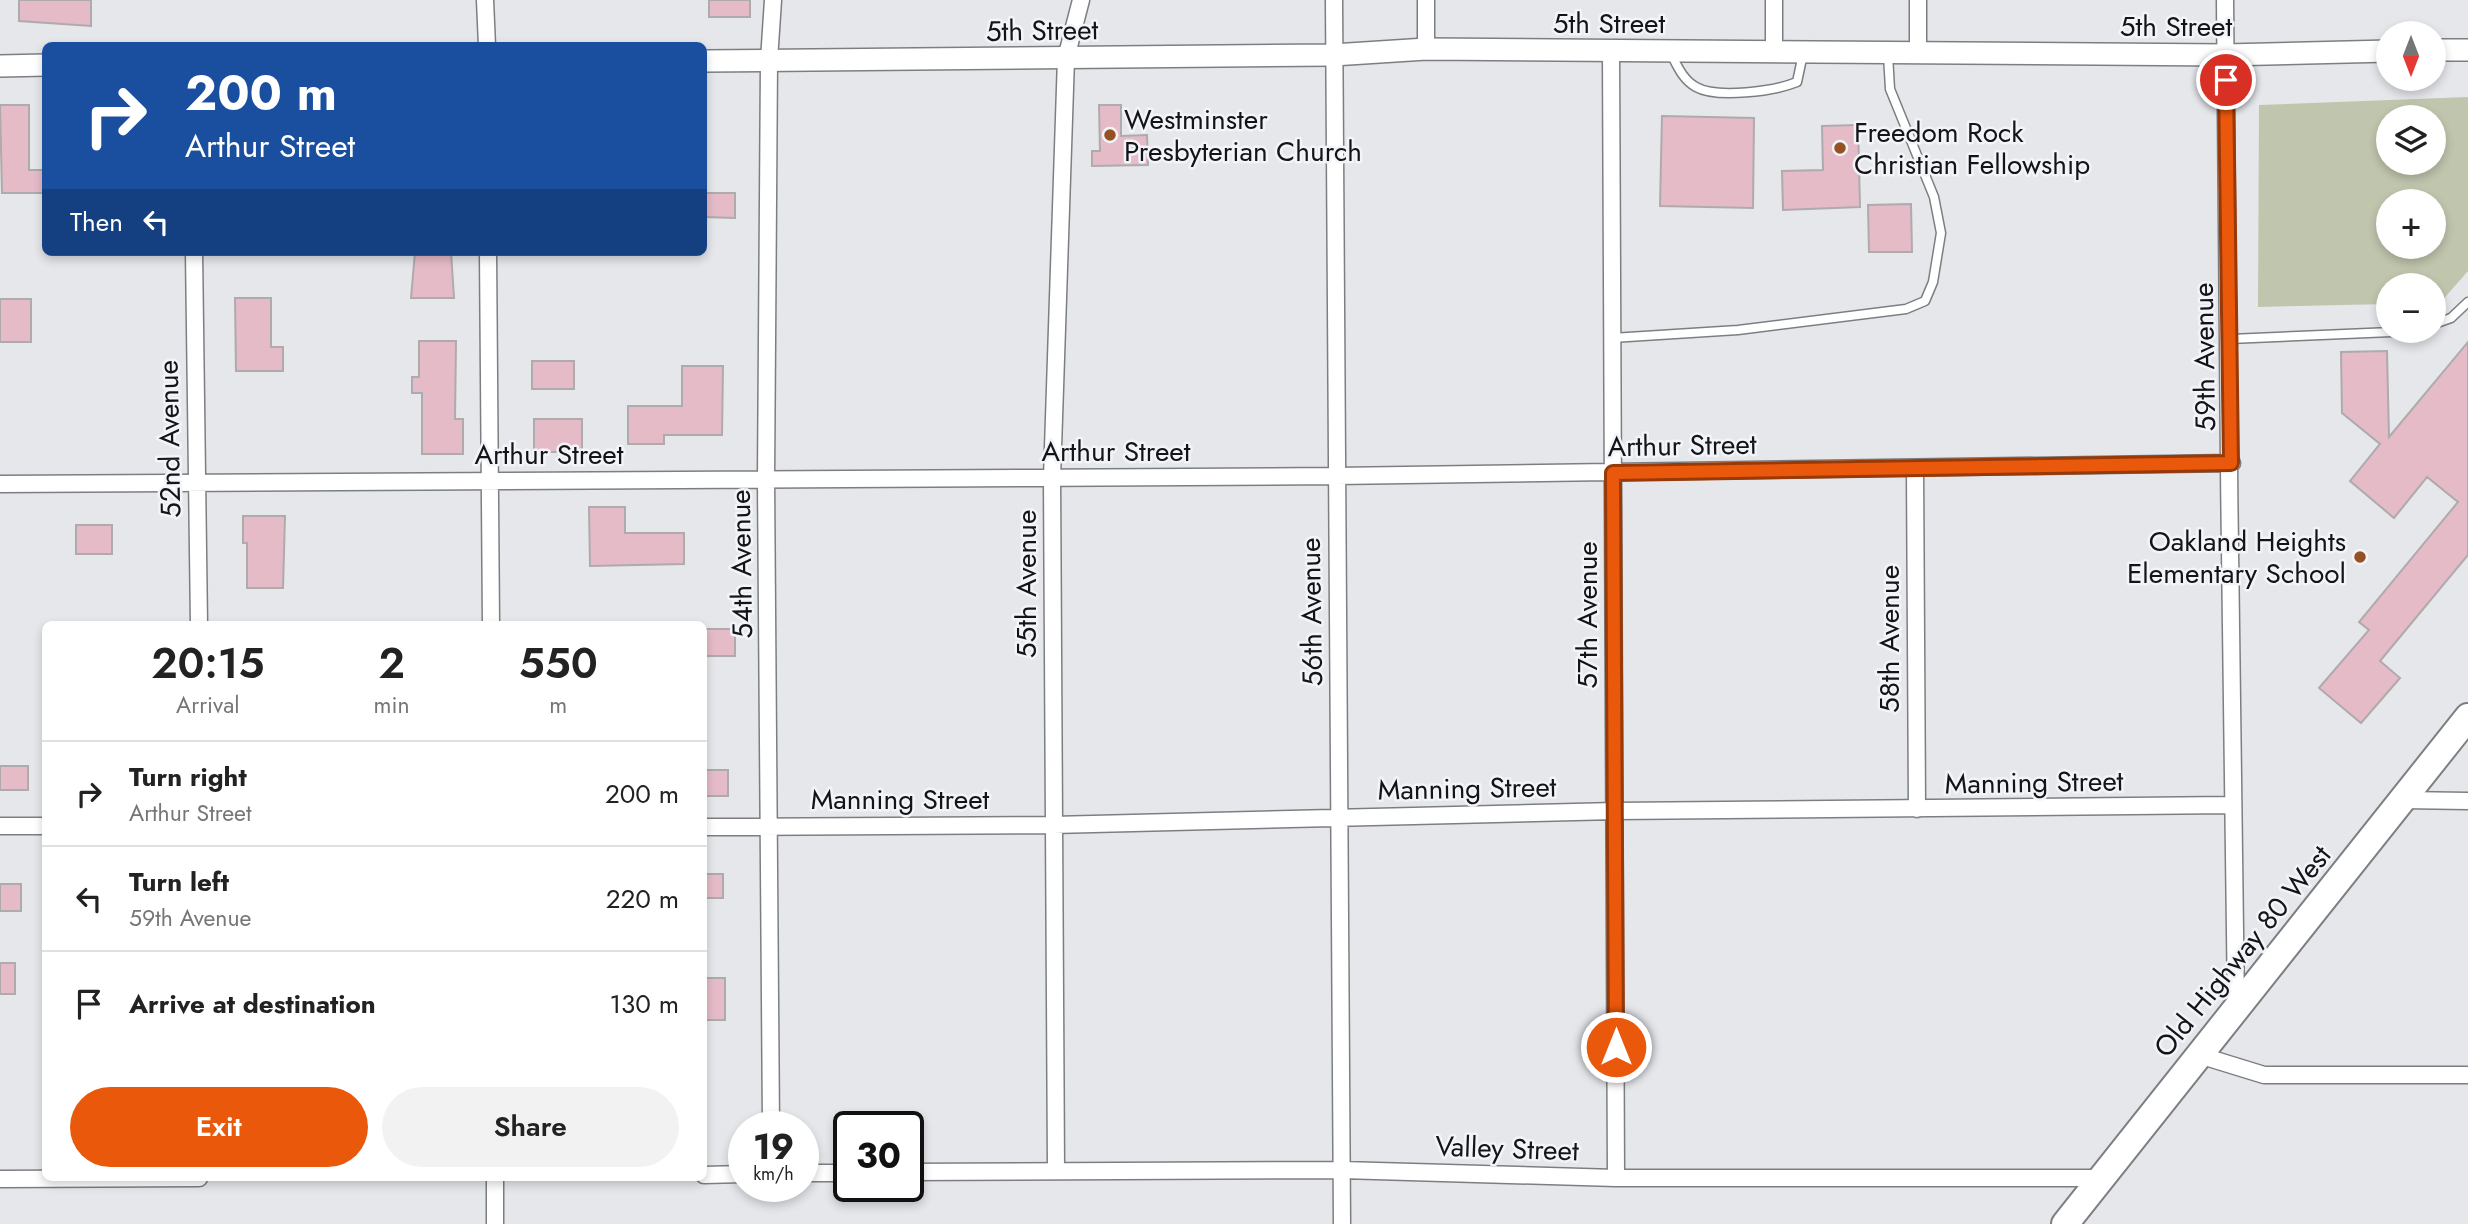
<!DOCTYPE html>
<meta charset="utf-8">
<style>
:root{--surface:#fff;--page:#f2f2f2;--text:#222;--muted:#767676;--line:#e0e0e0;--accent:#ea580c}
body{margin:0;font-family:Jost,sans-serif;background:var(--page);color:var(--text);height:100vh;display:flex;flex-direction:column;font-size:26px;white-space:nowrap}
*{box-sizing:border-box;margin:0}
p{font-size:23px;color:var(--muted)}
.icon{flex:none;width:38px;height:38px;fill:none;stroke:currentColor;stroke-width:2;stroke-linecap:round;stroke-linejoin:round}
.map{position:relative;flex:1;overflow:hidden}
.side{position:absolute;left:42px;top:621px;width:665px;height:560px;display:flex;flex-direction:column;background:var(--surface);border-radius:10px;box-shadow:0 4px 10px #0003}
.side>*{flex:none}
.hud{position:absolute;left:42px;top:42px;width:665px;height:214px;border-radius:10px;box-shadow:0 4px 10px #0003;background:#1a4fa0;color:#fff;overflow:hidden}
.needle{width:46px;rotate:180deg}
.buttons{position:absolute;left:2376px;top:21px;display:grid;gap:14px}
.buttons a{display:grid;place-items:center;width:70px;height:70px;border-radius:50%;background:var(--surface);box-shadow:0 4px 10px #0003;font-size:35px}
.speed{position:absolute;left:728px;top:1111px;display:flex;gap:14px;font-size:35px;font-weight:700;text-align:center}
.speed>*{display:grid;place-content:center;width:91px;height:91px;border-radius:50%;background:var(--surface);box-shadow:0 4px 10px #0003;line-height:1}
.speed small{font-size:18px;font-weight:400}
.speed .limit{border:4px solid #111;border-radius:10px;background:#fff;color:#111}
.pin{position:absolute;display:grid;place-items:center;width:60px;height:60px;color:#fff;margin:-30px;border:4px solid #fff;border-radius:50%;box-shadow:0 2px 7px #0007}
.me{position:absolute;width:77px;margin:-38px;rotate:0deg;stroke-linejoin:round;filter:drop-shadow(0 0 5px #0008)}
.turn{display:flex;align-items:center;gap:24px;height:147px;padding:0 28px;font-size:32px}
.turn .icon{width:91px;height:91px;stroke-width:2.5}
.turn b{display:block;font-size:49px;line-height:60px}
.then{display:flex;align-items:center;height:66px;padding:0 28px;background:#0003;gap:14px;font-size:26px}
.eta{display:flex;justify-content:space-evenly;align-items:center;height:119px;text-align:center}
.eta b{font-size:42px;font-weight:600;line-height:49px}
.action{display:flex;gap:14px;margin-top:auto;padding:14px 28px}
.action a{flex:1;height:80px;border-radius:42px;background:var(--accent);color:#fff;font-size:28px;font-weight:600;line-height:80px;text-align:center}
.action a+a{background:var(--page);color:var(--text)}
ul{padding:0;list-style:none}
li{display:flex;align-items:center;gap:21px;height:105px;padding:0 28px;border-top:2px solid var(--line)}
li div{flex:1}
li b{display:block;font-size:26px}
li em{font-style:normal}
.map>svg:first-child{display:block}
</style>
<div class="map">
<svg width="2468" height="1224" viewBox="0 0 2468 1224">
<rect width="100%" height="100%" fill="#e5e7eb"/>
<!-- green -->
<path fill="#c0c5ad" fill-rule="evenodd" d="M 2468,97 L 2468,271 L 2440,303 L 2434,303 L 2434,285 L 2389,285 L 2389,304 L 2258,307 L 2259,105 ZM 2389,117 L 2434,117 L 2434,163 L 2389,163 ZM 2389,201 L 2434,201 L 2434,247 L 2389,247 Z"/>
<!-- building -->
<path fill="#e5bbc8" stroke="#afaaab" stroke-width="2" d="M 19,0 L 91,0 L 91,26 L 19,21 Z
M 709,0 L 750,0 L 750,17 L 709,17 Z
M 0,105 L 29,105 L 29,170 L 46,170 L 46,193 L 2,193 Z
M 1099,105 L 1121,105 L 1121,136 L 1147,135 L 1148,165 L 1092,166 L 1092,151 L 1100,151 Z
M 1662,116 L 1754,118 L 1753,208 L 1660,206 Z
M 1858,125 L 1860,207 L 1783,210 L 1782,171 L 1823,170 L 1822,126 Z
M 704,193 L 735,193 L 735,218 L 704,217 Z
M 1911,204 L 1912,252 L 1869,252 L 1868,205 Z
M 415,252 L 451,252 L 454,298 L 411,298 Z
M 235,298 L 271,298 L 271,347 L 283,347 L 283,371 L 236,371 Z
M 0,299 L 31,299 L 31,342 L 0,342 Z
M 419,341 L 456,341 L 455,419 L 463,419 L 463,454 L 422,454 L 422,393 L 412,393 L 412,377 L 419,377 Z
M 2468,342 L 2468,555 L 2380,661 L 2400,678 L 2361,723 L 2319,688 L 2369,630 L 2359,622 L 2458,502 L 2427,477 L 2394,518 L 2350,481 L 2380,444 L 2342,413 L 2341,352 L 2387,351 L 2389,437 Z
M 532,361 L 574,361 L 574,389 L 532,389 Z
M 682,366 L 723,366 L 722,435 L 664,435 L 664,444 L 628,444 L 628,406 L 682,406 Z
M 534,419 L 582,419 L 582,452 L 534,452 Z
M 589,507 L 625,507 L 625,533 L 684,533 L 684,564 L 590,566 Z
M 243,516 L 285,516 L 283,588 L 247,588 L 247,543 L 243,543 Z
M 76,525 L 112,525 L 112,554 L 76,554 Z
M 704,629 L 735,629 L 735,656 L 704,656 Z
M 0,766 L 28,766 L 28,790 L 0,790 Z
M 704,770 L 728,770 L 728,796 L 704,796 Z
M 704,874 L 723,874 L 723,898 L 704,898 Z
M 0,884 L 21,884 L 21,911 L 0,911 Z
M 0,963 L 15,963 L 15,994 L 0,994 Z
M 704,978 L 725,978 L 725,1020 L 704,1020 Z"/>
<g fill="none" stroke-linecap="round" stroke-linejoin="round">
<defs>
<path id="service" d="M 1670,52 C 1677,65 1682,79 1696,87 C 1717,99 1775,91 1797,82 L 1803,54
M 2434,324 L 2451,318 L 2468,302
M 1612,338 L 1738,330 L 1906,309 L 1925,301 L 1933,282 L 1941,233 L 1934,197 L 1890,89 L 1888,55
M 2230,339 L 2415,331"/>
<path id="minor" d="M 485,0 L 487,46
M 1334,0 L 1342,1224
M 1426,0 L 1426,49
M 1774,0 L 1774,51
M 2225,0 C 2227,336 2231,671 2236,1007
M 1611,52 L 1616,1178
M 1918,52 L 1918,0
M 194,252 L 199,625
M 488,252 L 491,625
M 1915,468 L 1917,809
M 0,484 L 1336,476 L 2232,463
M 2403,800 L 2468,801
M 0,826 L 46,826
M 704,827 L 1053,825 L 1615,811 L 2231,805
M 2199,1055 L 2264,1075 L 2468,1075
M 771,1127 L 766,480 L 769,60 L 773,0
M 1056,1170 L 1052,478 L 1066,58 L 1081,0
M 908,1172 L 1342,1170 L 1616,1178 L 2104,1178
M 803,1173 L 849,1173
M 704,1175 L 744,1174
M 495,1178 L 495,1224
M 0,1179 L 199,1178"/>
<path id="tertiary" d="M 2434,50 L 2468,50
M 704,61 L 1333,55 L 1426,49 L 2226,55 L 2389,51
M 0,66 L 46,65"/>
<path id="primary" d="M 2065,1224 L 2468,717"/>
</defs>
<!-- service casing -->
<use href="#service" stroke="#7c7f82" stroke-width="11"/>
<!-- minor casing -->
<use href="#minor" stroke="#7c7f82" stroke-width="19"/>
<!-- tertiary casing -->
<use href="#tertiary" stroke="#7c7f82" stroke-width="24"/>
<!-- primary casing -->
<use href="#primary" stroke="#7c7f82" stroke-width="30"/>
<!-- service -->
<use href="#service" stroke="#fff" stroke-width="8"/>
<!-- minor -->
<use href="#minor" stroke="#fff" stroke-width="16"/>
<!-- tertiary -->
<use href="#tertiary" stroke="#fff" stroke-width="21"/>
<!-- primary -->
<use href="#primary" stroke="#fff" stroke-width="26"/>
</g>
<g fill="none" stroke-linecap="round" stroke-linejoin="round">
<defs>
<path id="route" d="M 1616,1047 L 1613,473 L 2231,463 L 2226,80"/>
</defs>
<!-- route casing -->
<use href="#route" stroke="#983908" stroke-width="18"/>
<!-- route -->
<use href="#route" stroke="#ea580c" stroke-width="12"/>
</g>
<!-- markers -->
<g fill="#955123" stroke="#f2f4f9" stroke-width="2.5">
<circle cx="1110" cy="135" r="7"/>
<circle cx="1840" cy="148" r="7"/>
<circle cx="2360" cy="557" r="7"/>
</g>
<g text-anchor="middle" stroke-width="5" stroke-linejoin="round" paint-order="stroke">
<!-- street labels -->
<g font-size="28" fill="#141416" stroke="#f2f4f9">
<text x="1609" y="33">5th Street</text>
<text x="2176" y="36">5th Street</text>
<text transform="translate(1042 30) rotate(-1)" y="10">5th Street</text>
<text transform="translate(2204 357) rotate(-91)" y="10">59th Avenue</text>
<text transform="translate(169 439) rotate(-91)" y="10">52nd Avenue</text>
<text transform="translate(1682 445) rotate(-1)" y="10">Arthur Street</text>
<text x="1116" y="461">Arthur Street</text>
<text x="549" y="464">Arthur Street</text>
<text transform="translate(741 564) rotate(-91)" y="10">54th Avenue</text>
<text transform="translate(1026 584) rotate(-90)" y="10">55th Avenue</text>
<text transform="translate(1311 612) rotate(-91)" y="10">56th Avenue</text>
<text transform="translate(1587 615) rotate(-90)" y="10">57th Avenue</text>
<text transform="translate(1889 639) rotate(-90)" y="10">58th Avenue</text>
<text transform="translate(2034 782) rotate(-1)" y="10">Manning Street</text>
<text transform="translate(1467 788) rotate(-1)" y="10">Manning Street</text>
<text x="900" y="809">Manning Street</text>
<text transform="translate(2242 951) rotate(-51)" y="10">Old Highway 80 West</text>
<text transform="translate(1507 1148) rotate(2)" y="10">Valley Street</text>
</g>
<!-- poi labels -->
<g font-size="28" fill="#141416" stroke="#f2f4f9" text-anchor="start">
<text x="1124" y="129">Westminster<tspan x="1124" dy="32">Presbyterian Church</tspan></text>
<text x="1854" y="142">Freedom Rock<tspan x="1854" dy="32">Christian Fellowship</tspan></text>
<text x="2346" y="551" text-anchor="end">Oakland Heights<tspan x="2346" dy="32">Elementary School</tspan></text>
</g>
</g>
</svg>
<div class="buttons">
<a><svg class="needle" viewBox="-14 -14 28 28"><path d="M0-13l5 13h-10z" fill="#e53935"/><path d="M0 13l5-13h-10z" fill="#767676"/></svg></a>
<a><svg class="icon" aria-label="layers" viewBox="0 0 24 24"><path d="M12 4l9 5-9 5-9-5zM3 14l9 5 9-5"/></svg></a>
<a>+</a>
<a>−</a>
</div>
<div class="speed"><div>19<small>km/h</small></div><div class="limit">30</div></div>
<div class="pin" style="left:2226px;top:80px;background:#d93025"><svg class="icon" aria-label="arrive" viewBox="0 0 24 24"><path d="M6 21V4h12l-3 4 3 4H6"/></svg></div>
<svg class="me" style="left:1616px;top:1047px" viewBox="-20 -20 40 40"><circle r="17" fill="#ea580c" stroke="#fff" stroke-width="3"/><path d="M0-11L8 9 0 5-8 9z" fill="#fff"/></svg>
<div class="hud">
<div class="turn"><svg class="icon" aria-label="right" viewBox="0 0 24 24"><path d="M7 20v-9h11M14 6l5 5-5 5"/></svg><div><b>200 m</b>Arthur Street</div></div>
<div class="then">Then<svg class="icon" aria-label="left" viewBox="0 0 24 24"><path d="M17 20v-9H6M10 6l-5 5 5 5"/></svg></div>
</div>
<section class="side">
<div class="eta">
<div><b>20:15</b><p>Arrival</p></div>
<div><b>2</b><p>min</p></div>
<div><b>550</b><p>m</p></div>
</div>
<ul>
<li><svg class="icon" aria-label="right" viewBox="0 0 24 24"><path d="M7 20v-9h11M14 6l5 5-5 5"/></svg><div><b>Turn right</b><p>Arthur Street</p></div><em>200 m</em></li>
<li><svg class="icon" aria-label="left" viewBox="0 0 24 24"><path d="M17 20v-9H6M10 6l-5 5 5 5"/></svg><div><b>Turn left</b><p>59th Avenue</p></div><em>220 m</em></li>
<li><svg class="icon" aria-label="arrive" viewBox="0 0 24 24"><path d="M6 21V4h12l-3 4 3 4H6"/></svg><div><b>Arrive at destination</b></div><em>130 m</em></li>
</ul>
<div class="action"><a>Exit</a><a>Share</a></div>
</section>
</div>
